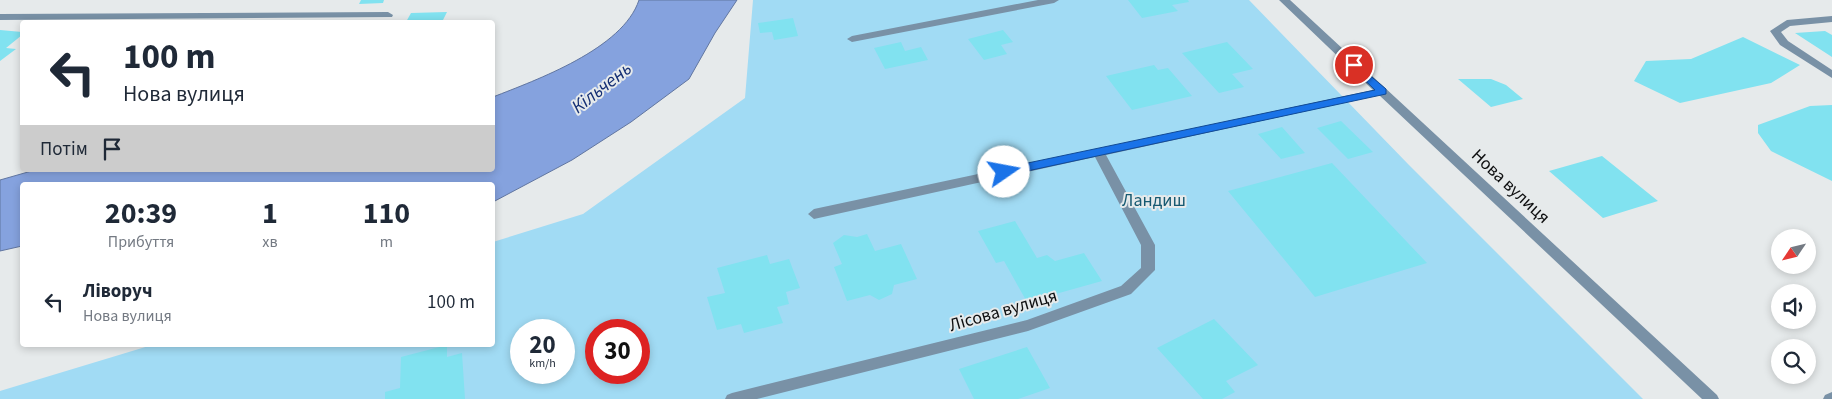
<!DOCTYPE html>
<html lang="uk">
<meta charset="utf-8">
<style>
:root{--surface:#fff;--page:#f6f6f7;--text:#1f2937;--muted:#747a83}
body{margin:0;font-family:"Source Sans 3",sans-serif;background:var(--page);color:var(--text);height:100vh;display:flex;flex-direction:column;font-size:19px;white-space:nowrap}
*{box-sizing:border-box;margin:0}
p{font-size:16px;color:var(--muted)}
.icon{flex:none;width:28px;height:28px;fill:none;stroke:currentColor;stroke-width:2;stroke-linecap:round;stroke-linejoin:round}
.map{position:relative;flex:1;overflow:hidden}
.drawer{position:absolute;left:20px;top:182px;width:475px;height:165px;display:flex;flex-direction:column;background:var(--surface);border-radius:5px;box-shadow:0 2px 8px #0003}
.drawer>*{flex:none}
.top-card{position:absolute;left:20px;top:20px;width:475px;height:152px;border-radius:5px;box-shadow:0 2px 8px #0003;background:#fff;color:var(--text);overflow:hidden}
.needle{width:32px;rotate:235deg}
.controls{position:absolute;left:1771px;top:229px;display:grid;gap:10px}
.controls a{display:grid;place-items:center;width:45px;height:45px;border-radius:50%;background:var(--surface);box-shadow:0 2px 8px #0003;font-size:25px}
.speed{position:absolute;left:510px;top:319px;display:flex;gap:10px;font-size:25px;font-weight:700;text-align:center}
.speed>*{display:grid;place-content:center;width:65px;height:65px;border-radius:50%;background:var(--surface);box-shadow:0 2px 8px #0003;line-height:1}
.speed small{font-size:12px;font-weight:400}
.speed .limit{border:8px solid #d22;background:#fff;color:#111}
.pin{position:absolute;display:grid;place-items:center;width:42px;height:42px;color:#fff;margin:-21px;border:2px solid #fff;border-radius:50%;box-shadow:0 1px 5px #0007}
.me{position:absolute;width:55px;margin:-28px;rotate:78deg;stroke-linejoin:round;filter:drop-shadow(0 0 4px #0008)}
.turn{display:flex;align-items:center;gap:18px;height:105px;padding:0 20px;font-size:22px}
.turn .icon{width:65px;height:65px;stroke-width:2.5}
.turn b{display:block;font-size:35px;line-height:42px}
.then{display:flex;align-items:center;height:48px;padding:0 20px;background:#0003;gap:10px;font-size:19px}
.eta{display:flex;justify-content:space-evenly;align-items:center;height:85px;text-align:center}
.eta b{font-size:30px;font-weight:700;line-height:35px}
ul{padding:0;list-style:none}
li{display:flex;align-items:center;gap:15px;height:70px;padding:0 20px}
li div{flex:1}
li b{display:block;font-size:19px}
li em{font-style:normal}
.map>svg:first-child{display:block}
</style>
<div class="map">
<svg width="1832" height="399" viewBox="0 0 1832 399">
<rect width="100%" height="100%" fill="#e6eaeb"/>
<!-- green -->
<path fill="#a1dbf4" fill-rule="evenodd" d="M 753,0 L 1249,0 L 1408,164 L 1643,399 L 0,399 L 0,391 L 152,345 L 492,345 L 493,242 L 583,214 L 745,98 ZM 521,330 L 564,330 L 564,372 L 521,372 ZM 596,330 L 639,330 L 639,372 L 596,372 Z"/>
<!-- water -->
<path fill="#85a2de" stroke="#6176a0" d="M 639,0 L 737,0 L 715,33 L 689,79 L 631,122 L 572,160 L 493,202 L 492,185 L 22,185 L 22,246 L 0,251 L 0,180 L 35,170 L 492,170 L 493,97 C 536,80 623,49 639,0 Z"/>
<!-- building -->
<path fill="#81e2f0" d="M 361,0 L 384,0 L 383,3 L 359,4 Z
M 1128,0 L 1188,0 L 1189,2 L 1172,5 L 1178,11 L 1142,18 Z
M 447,12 L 442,22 L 406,22 L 411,13 Z
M 793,18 L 798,36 L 774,40 L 772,32 L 760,33 L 758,23 Z
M 0,30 L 22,32 L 22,35 L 6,48 L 16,49 L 0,61 Z
M 1003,30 L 1013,42 L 1001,45 L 1007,54 L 984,60 L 968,39 Z
M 1825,31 L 1832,35 L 1832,57 L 1795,33 Z
M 1743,37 L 1800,65 L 1771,83 L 1680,103 L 1634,81 L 1646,61 L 1691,59 Z
M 901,42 L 905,51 L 921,47 L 928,60 L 885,69 L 874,48 Z
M 1227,42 L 1253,69 L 1232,74 L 1244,87 L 1219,93 L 1182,53 Z
M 1154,65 L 1158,70 L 1168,68 L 1192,96 L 1132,110 L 1106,76 Z
M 1458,79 L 1491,79 L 1506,85 L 1523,99 L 1491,107 Z
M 1832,105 L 1832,181 L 1771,151 L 1758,133 L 1758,125 L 1810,106 Z
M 1341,121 L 1373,152 L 1348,159 L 1317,128 Z
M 1282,127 L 1305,153 L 1281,159 L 1258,134 Z
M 1602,156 L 1658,201 L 1603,218 L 1549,171 Z
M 1332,163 L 1427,263 L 1315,297 L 1228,191 Z
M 1015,221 L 1037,258 L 1047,255 L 1055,261 L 1084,253 L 1102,281 L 1027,302 L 1004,261 L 996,263 L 978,231 Z
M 867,234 L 875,251 L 901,244 L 917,279 L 894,285 L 892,294 L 879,300 L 870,295 L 847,301 L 834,267 L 842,264 L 833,243 L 844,235 L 857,237 Z
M 767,255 L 770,264 L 789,259 L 800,288 L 786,292 L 789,304 L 777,307 L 783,323 L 744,333 L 741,324 L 717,330 L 707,297 L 725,293 L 717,268 Z
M 1214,319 L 1258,365 L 1226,381 L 1235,392 L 1222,399 L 1203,399 L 1157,348 Z
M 447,345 L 447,357 L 462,353 L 465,399 L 385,399 L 385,392 L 400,388 L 401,357 Z
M 1027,347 L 1050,388 L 1018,399 L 974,399 L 959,369 Z"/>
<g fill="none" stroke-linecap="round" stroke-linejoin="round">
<!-- minor -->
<path fill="#7991a6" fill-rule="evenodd" d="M 1038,0 L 1059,0 L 1054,3 L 852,42 L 847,39 L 852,36 Z
M 1279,0 L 1290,0 L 1717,395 L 1719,399 L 1702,399 L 1379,95 L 1106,155 L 1155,245 L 1155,270 L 1131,294 L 1028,331 L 757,399 L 725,399 L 727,395 L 732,393 L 1027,320 L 1121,286 L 1141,268 L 1141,245 L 1095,157 L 814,219 L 808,214 L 814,209 L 1373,90 Z
M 388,12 L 393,15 L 392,17 L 0,20 L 0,14 Z
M 1832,16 L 1832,22 L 1790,26 L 1781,32 L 1788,41 L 1832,70 L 1832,78 L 1780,45 L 1770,31 L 1787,20 Z
M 1832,392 L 1832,399 L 1823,399 L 1825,395 Z"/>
</g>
<!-- route -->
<path fill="#1a73e8" stroke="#114b97" d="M 1354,62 L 1386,89 L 1386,94 L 1004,176 L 998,172 L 1004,168 L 1375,90 L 1351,67 L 1349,65 Z"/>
<g text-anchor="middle" stroke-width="4" stroke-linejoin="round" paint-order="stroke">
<!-- street labels -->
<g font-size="18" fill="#0e0f10" stroke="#e6eaeb">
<text transform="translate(1511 186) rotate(43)" y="6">Нова вулиця</text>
<text transform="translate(1003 310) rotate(-16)" y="6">Лісова вулиця</text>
</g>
<!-- park labels -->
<g font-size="18" fill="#165971" stroke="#e6eaeb">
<text x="1154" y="206">Ландиш</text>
</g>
<!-- water labels -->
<g font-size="19" font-style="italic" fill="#142f74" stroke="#e6eaeb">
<text transform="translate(601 87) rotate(-38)" y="7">Кільчень</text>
</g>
</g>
</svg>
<div class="controls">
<a><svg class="needle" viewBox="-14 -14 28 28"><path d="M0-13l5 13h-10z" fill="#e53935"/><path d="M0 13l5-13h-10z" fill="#747a83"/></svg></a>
<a><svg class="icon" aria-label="sound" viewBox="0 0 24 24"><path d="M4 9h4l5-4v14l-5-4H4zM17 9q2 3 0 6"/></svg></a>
<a><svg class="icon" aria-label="search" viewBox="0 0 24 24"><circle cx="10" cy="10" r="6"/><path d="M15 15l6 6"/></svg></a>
</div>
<div class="speed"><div>20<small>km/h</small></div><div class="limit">30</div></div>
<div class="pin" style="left:1354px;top:65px;background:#d93025"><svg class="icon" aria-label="arrive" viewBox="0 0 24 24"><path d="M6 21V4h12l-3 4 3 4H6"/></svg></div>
<svg class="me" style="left:1004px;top:172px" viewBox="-20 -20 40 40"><circle r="19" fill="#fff"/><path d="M0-13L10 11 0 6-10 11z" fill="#1a73e8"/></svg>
<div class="top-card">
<div class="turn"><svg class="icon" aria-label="left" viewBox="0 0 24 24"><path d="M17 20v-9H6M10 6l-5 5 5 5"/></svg><div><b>100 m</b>Нова вулиця</div></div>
<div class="then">Потім<svg class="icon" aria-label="arrive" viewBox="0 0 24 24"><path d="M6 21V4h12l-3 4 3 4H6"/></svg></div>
</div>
<section class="drawer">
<div class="eta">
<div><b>20:39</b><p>Прибуття</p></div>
<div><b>1</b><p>хв</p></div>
<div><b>110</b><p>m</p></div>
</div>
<ul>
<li><svg class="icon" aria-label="left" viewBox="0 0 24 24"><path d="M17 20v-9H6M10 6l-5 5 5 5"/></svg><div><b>Ліворуч</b><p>Нова вулиця</p></div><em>100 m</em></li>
</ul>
</section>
</div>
